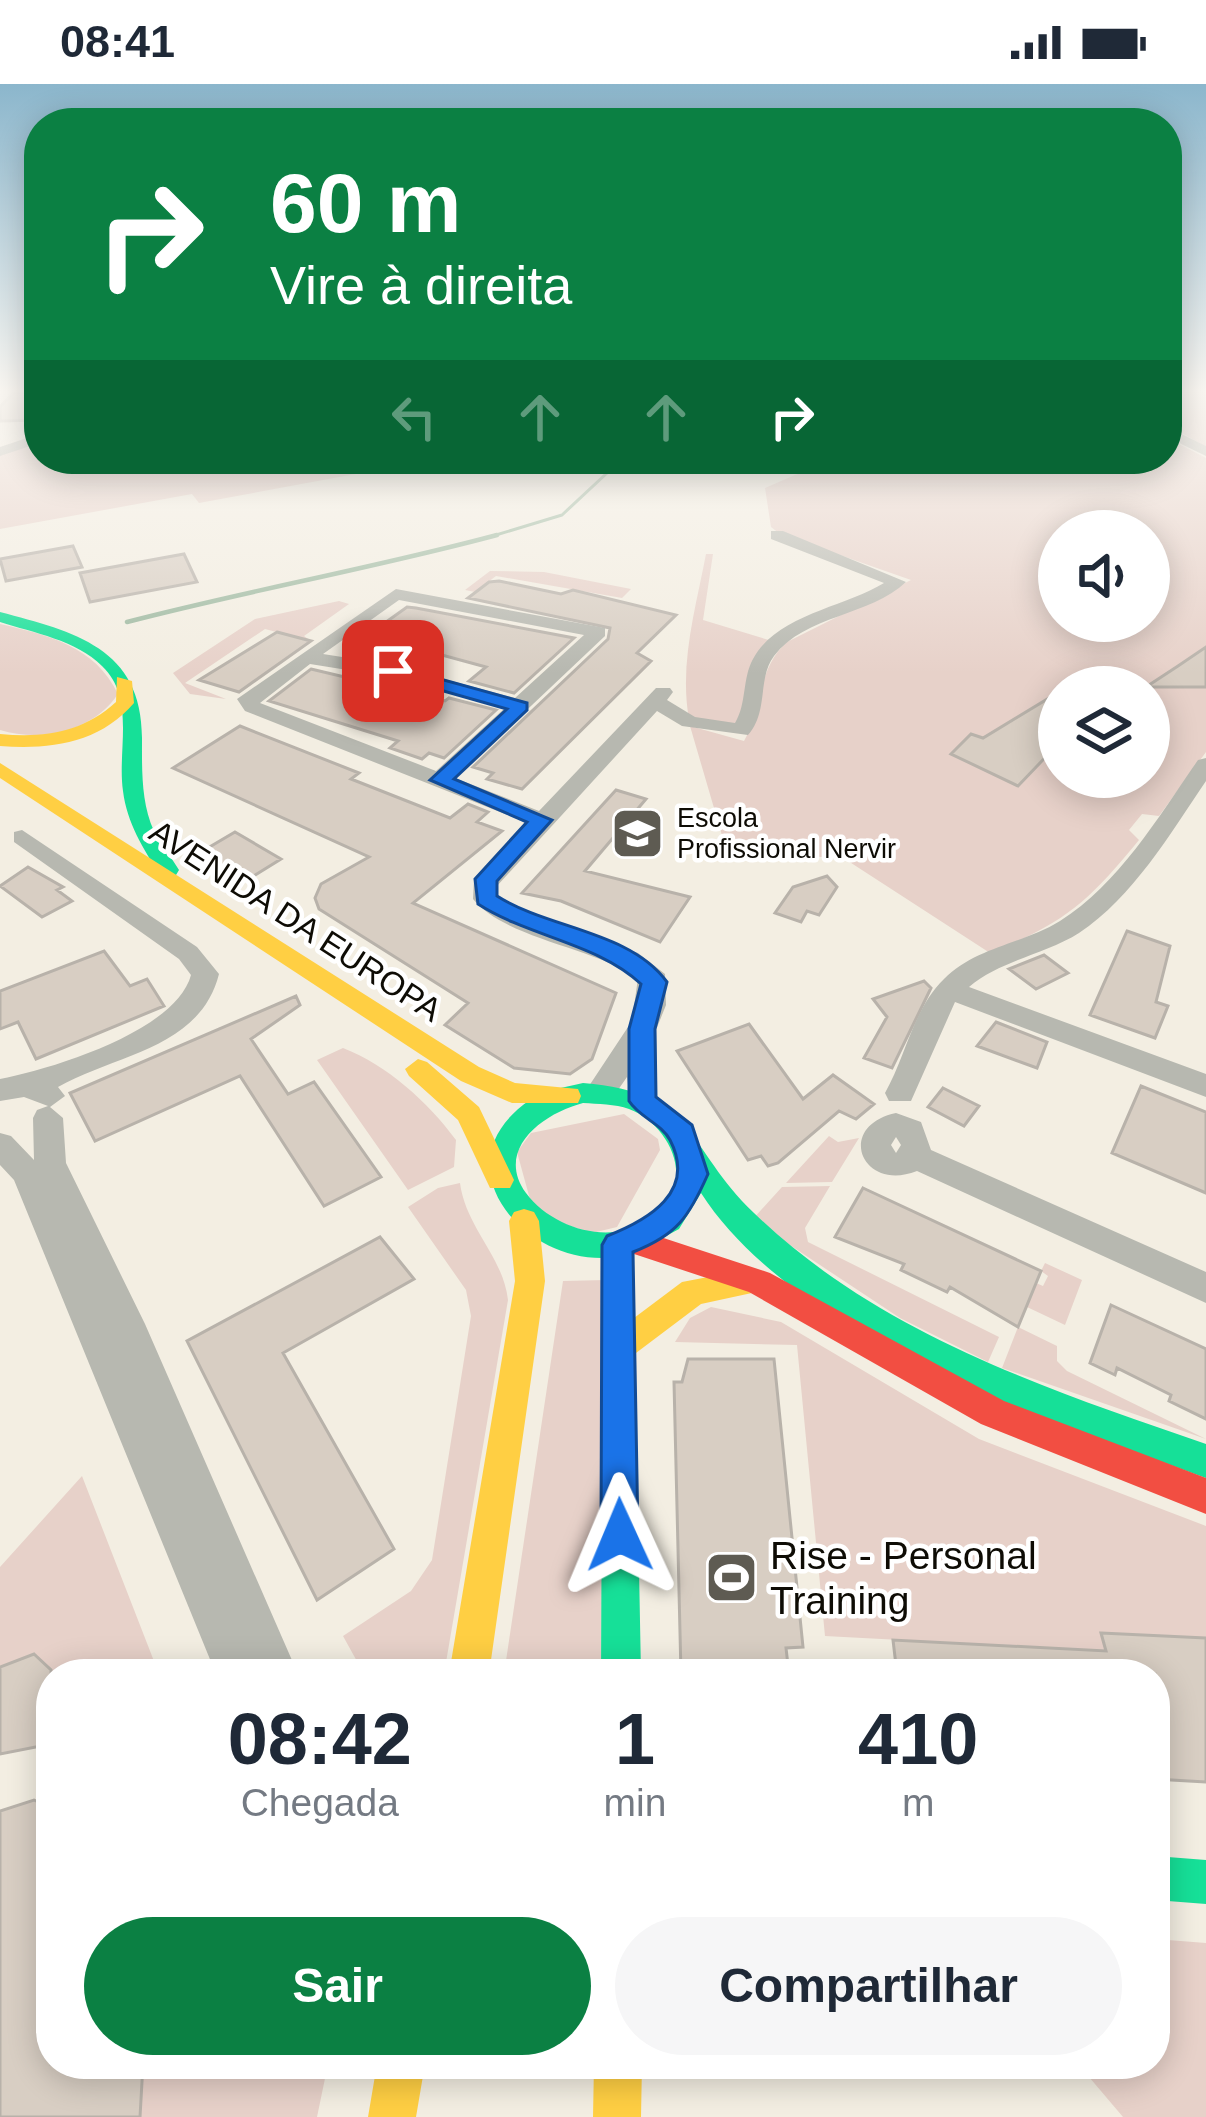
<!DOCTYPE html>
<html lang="pt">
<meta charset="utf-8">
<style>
:root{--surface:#fff;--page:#f6f6f7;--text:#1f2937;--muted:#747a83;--accent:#0b8043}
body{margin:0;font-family:Arial,sans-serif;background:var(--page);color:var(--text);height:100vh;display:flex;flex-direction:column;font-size:45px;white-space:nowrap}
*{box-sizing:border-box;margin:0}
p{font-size:39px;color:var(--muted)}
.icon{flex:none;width:66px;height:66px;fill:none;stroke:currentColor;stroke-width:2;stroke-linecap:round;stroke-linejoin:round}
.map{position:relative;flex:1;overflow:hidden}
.details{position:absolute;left:36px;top:1575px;width:1134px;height:420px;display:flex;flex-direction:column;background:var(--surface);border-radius:48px;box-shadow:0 6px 30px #0003}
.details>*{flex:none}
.hud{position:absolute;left:24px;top:24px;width:1158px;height:366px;border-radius:48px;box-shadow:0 6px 30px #0003;background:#0b8043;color:#fff;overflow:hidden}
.controls{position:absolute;left:1038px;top:426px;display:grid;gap:24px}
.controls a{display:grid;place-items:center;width:132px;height:132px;border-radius:50%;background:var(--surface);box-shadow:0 6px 30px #0003;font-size:60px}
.pin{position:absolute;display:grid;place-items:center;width:102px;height:102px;color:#fff;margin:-51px;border-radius:24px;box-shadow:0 6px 18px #0006}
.me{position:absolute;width:132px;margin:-66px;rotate:359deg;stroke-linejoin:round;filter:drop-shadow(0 0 9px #0008)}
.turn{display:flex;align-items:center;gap:42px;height:252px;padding:0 48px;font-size:54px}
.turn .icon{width:156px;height:156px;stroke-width:2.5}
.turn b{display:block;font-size:84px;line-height:102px}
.lanes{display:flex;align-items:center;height:114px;padding:0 48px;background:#0003;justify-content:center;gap:60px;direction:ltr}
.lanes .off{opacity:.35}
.eta{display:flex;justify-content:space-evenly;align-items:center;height:204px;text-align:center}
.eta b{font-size:72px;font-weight:600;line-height:84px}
.button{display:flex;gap:24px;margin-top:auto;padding:24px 48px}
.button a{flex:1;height:138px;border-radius:72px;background:var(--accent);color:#fff;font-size:48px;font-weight:600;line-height:138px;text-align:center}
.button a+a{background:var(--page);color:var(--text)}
.status{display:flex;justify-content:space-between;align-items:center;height:84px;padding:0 60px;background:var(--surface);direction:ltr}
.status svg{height:33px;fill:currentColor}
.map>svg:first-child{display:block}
</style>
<div class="status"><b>08:41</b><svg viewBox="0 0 49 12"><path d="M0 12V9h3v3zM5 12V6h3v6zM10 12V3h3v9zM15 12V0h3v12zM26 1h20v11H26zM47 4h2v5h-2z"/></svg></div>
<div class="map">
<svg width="1206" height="2033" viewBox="0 0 1206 2033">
<rect width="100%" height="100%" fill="#f3eee2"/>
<!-- green -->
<path fill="#e7d1c9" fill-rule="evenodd" d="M 1167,305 L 1206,305 L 1206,363 L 1167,340 Z
M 1167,354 L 1206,374 L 1206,668 L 1159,732 L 1142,730 L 1129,746 L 1139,756 C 1087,819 1066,838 990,869 L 845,775 L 726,765 L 690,642 L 744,657 C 764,623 756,586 787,558 L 911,496 L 780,450 L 771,443 L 765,404 L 832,375 L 1167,375 ZM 1059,447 L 1149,447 L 1149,537 L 1059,537 ZM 1059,603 L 1149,603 L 1149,693 L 1059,693 Z
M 39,357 L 39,375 L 342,375 L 361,389 L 199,419 L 192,410 L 0,445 L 0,371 Z
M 706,470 L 713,470 L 703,536 L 772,557 L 742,635 L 731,643 L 689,635 C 679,580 696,523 706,470 Z
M 490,487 L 544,488 L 631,505 L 622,514 L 496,492 L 475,508 L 465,506 Z
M 339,517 L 349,520 L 304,552 L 311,557 L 265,545 L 185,599 L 226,615 L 190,610 L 173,589 L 255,535 Z
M 0,540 C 48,551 95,562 118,610 C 93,647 43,659 0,646 Z
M 343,964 C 387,981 428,1018 456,1056 L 454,1083 L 408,1106 L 317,976 Z
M 624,1030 L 658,1055 L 660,1066 L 617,1143 L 592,1149 L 534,1130 L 517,1068 L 531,1049 Z
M 829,1052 L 838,1058 L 859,1054 L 832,1098 L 786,1099 Z
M 460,1099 C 466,1144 503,1172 508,1216 L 444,1590 L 364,1590 L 343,1552 L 411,1507 L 432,1476 L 471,1232 L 466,1206 L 408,1123 L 438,1104 Z
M 830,1102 L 805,1144 L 808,1158 L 999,1253 L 988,1278 L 900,1234 L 752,1136 L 782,1103 Z
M 1045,1179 L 1082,1196 L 1065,1241 L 1027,1223 L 1036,1199 L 1043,1202 L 1048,1192 L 1041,1187 Z
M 606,1196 L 601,1590 L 504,1590 L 563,1197 Z
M 711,1223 L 781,1238 L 979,1355 L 1206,1442 L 1206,1554 L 1102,1549 L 1106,1567 L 825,1552 L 797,1261 L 675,1258 L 690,1234 Z
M 1018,1243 L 1057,1262 L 1057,1277 L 1067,1287 L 1206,1355 L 1002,1284 Z
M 82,1392 L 159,1590 L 55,1590 L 34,1571 L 0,1583 L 0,1483 Z
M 1155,1855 L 1206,1859 L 1206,2033 L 1123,2033 L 1078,1980 L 1155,1980 Z
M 143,1980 L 328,1980 L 317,2033 L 140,2033 Z"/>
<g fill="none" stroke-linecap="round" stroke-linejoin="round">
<!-- stream-far1 -->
<path stroke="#9fbaa2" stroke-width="3" d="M 486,454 L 562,431 L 622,375"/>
<!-- stream -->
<path stroke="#9fbaa2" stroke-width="4.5" d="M 127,538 C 250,506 374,484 497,451"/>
</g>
<!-- building -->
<path fill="#d8cec3" stroke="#b8b2aa" stroke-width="3" d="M 13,309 L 39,309 L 39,336 L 0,337 L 0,323 Z
M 73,462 L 82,483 L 6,497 L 0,475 Z
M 184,470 L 197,498 L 90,518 L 80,489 Z
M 499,497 L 561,510 L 573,506 L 676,531 L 637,569 L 651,577 L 522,705 L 487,695 L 493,689 L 473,683 L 608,555 L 610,544 L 468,514 L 489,498 Z
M 407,523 L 416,524 L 574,554 L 514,609 L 469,597 L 486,583 L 368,551 Z
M 277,548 L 311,557 L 239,608 L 199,596 Z
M 1206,563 L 1206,603 L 1146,603 L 1178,582 Z
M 311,585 L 445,617 L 449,614 L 496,626 L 444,674 L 429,669 L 422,675 L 390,664 L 398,657 L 269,617 Z
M 1059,608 L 1059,659 L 1018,702 L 951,670 L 971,650 L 983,654 Z
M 240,642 L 359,689 L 351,695 L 450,734 L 468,720 L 488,728 L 477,738 L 502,747 L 413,819 L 616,909 L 592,975 L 570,990 L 514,984 L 445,941 L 468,919 L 319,825 L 315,814 L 321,800 L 369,773 L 173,684 Z
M 616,706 L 646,715 L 585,787 L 690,813 L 660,858 L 561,817 L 522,809 Z
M 235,748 L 281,775 L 247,796 L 201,768 Z
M 28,783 L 63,803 L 57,806 L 72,817 L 42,833 L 0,802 Z
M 827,792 L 837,803 L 819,831 L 807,827 L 801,838 L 775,829 L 793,803 Z
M 1127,847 L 1170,862 L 1156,918 L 1168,922 L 1155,954 L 1090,931 Z
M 104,867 L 130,902 L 147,895 L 164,922 L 36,975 L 18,938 L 0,945 L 0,907 Z
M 1044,871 L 1068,889 L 1036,905 L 1009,885 Z
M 924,897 L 931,904 L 892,984 L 864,974 L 887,933 L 873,915 Z
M 296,912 L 300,921 L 251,955 L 288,1010 L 314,998 L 381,1093 L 324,1122 L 240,992 L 95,1057 L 70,1009 Z
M 996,938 L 1047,958 L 1037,984 L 977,962 Z
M 749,940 L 803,1015 L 833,991 L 874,1020 L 856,1035 L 839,1027 L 778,1079 L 768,1082 L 761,1072 L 748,1076 L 677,967 Z
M 1141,1002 L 1206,1028 L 1206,1109 L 1112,1069 Z
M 943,1004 L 979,1022 L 964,1042 L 928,1023 Z
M 863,1104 L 1041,1187 L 1018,1243 L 950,1203 L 947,1208 L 901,1186 L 904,1180 L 835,1153 Z
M 380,1153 L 414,1195 L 283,1269 L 394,1465 L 317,1516 L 187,1257 Z
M 1111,1221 L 1206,1265 L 1206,1335 L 1169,1317 L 1171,1311 L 1117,1284 L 1115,1291 L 1090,1279 Z
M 688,1275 L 774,1275 L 803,1563 L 786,1564 L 789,1590 L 681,1590 L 674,1298 L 682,1298 Z
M 1101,1549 L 1206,1554 L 1206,1698 L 1155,1695 L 1155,1590 L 897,1590 L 893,1556 L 1106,1567 Z
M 34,1570 L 51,1586 L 51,1660 L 0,1670 L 0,1583 Z
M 34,1716 L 51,1724 L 51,1980 L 143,1980 L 140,2033 L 0,2033 L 0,1727 Z"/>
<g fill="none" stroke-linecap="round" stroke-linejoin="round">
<!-- street -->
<path fill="#b7b8b0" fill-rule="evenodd" d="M 1167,343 L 1206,362 L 1206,372 L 1167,353 Z
M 39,350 L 39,359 L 0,372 L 0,363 Z
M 771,447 L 783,447 L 906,498 C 870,532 805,531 774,572 C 757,595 769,627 748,651 L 682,642 L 657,627 L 496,803 L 498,811 L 511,821 L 638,869 L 665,890 L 666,921 L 656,946 L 657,1017 L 653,1025 L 631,1025 L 627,993 L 611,1016 L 600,1019 L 585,1008 L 632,937 L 638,894 C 593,863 506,855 473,815 L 474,796 L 528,739 L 245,627 L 237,615 L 396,505 L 605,544 L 605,552 L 455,694 L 539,727 L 656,604 L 670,604 L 673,608 L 667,616 L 695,633 L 735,639 C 747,619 742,595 753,575 C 776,531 845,523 884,499 L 771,455 ZM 399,516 L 584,551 L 515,614 L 393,581 L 323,570 ZM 310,580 L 391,593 L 505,624 L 436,687 L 260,619 Z
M 1206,674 L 1206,697 C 1170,750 1133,813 1079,849 C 1044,871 1001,876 969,903 L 1206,990 L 1206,1013 L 955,918 L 911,1017 L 889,1017 L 885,1009 C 906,972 913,925 944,895 C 976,863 1023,860 1060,837 C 1119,800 1159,732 1198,676 Z
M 22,746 L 197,863 L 219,890 C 200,965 116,970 58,1003 L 65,1012 L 50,1023 L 63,1034 L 66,1079 L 145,1240 L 298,1590 L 216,1590 L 14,1096 L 0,1081 L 0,1049 L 11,1052 L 34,1076 L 33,1034 L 37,1026 L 48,1022 L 24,1013 L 0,1017 L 0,995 C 52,985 176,947 191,891 L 179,875 L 14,758 L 14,748 Z
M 896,1029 L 921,1038 L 931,1066 L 1206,1188 L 1206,1219 L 917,1087 C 861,1109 835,1042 896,1029 ZM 896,1053 L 901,1061 L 896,1069 L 891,1061 Z"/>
<!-- fast -->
<path fill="#16e098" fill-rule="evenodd" d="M 0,528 C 75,548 143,564 142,656 C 142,685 141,719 154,747 C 161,760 171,773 179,786 L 176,791 L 160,791 C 143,764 127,739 123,707 C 117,666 136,614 102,582 C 76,556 34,549 0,538 Z
M 583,999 C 698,1008 685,1063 754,1129 C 878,1249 1046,1305 1206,1360 L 1206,1394 C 1049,1337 795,1255 701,1109 L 679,1145 L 633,1170 L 641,1590 L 601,1590 L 603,1174 C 517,1175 440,1077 530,1016 C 545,1006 566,1003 583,999 ZM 583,1019 C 598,1020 615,1020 629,1025 C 662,1037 690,1081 669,1115 C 636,1167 559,1153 526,1109 C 494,1065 544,1029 583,1019 Z
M 1155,1772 L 1206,1776 L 1206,1820 L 1155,1816 Z"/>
<!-- slow -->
<path fill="#ffcf43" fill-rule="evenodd" d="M 117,593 L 132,597 L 134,619 C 100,659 50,666 0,662 L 0,650 C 44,654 82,649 116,618 Z
M 0,679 L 479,983 L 515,999 L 578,1005 L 581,1012 L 578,1019 L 512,1019 L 461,997 L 0,694 Z
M 418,975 L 427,978 L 479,1023 L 514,1096 L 510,1104 L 490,1104 L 458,1036 L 409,992 L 405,985 Z
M 524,1125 L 534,1128 L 539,1137 L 545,1197 L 489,1590 L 449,1590 L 515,1197 L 509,1137 L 514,1128 Z
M 750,1185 L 761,1189 L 765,1198 L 761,1207 L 701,1220 L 628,1275 L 617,1280 L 606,1275 L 601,1265 L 606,1255 L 682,1198 Z
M 377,1980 L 425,1980 L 416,2033 L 368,2033 Z
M 594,1980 L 642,1980 L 641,2033 L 593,2033 Z"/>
<!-- jam -->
<path fill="#f24e42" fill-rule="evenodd" d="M 633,1144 L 770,1189 L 1004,1317 L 1206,1394 L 1206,1430 L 981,1340 L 749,1208 L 622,1166 L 618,1157 L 622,1148 Z"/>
</g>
<!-- sky -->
<linearGradient id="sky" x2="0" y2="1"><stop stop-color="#8bb6cc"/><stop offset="0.52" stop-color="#faf7f2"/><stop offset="1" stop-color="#faf7f2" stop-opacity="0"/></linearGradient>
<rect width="1206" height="590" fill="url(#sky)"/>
<!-- route -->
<path fill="#1a73e8" stroke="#114b97" stroke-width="3" d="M 393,582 L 527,619 L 527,626 L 454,695 L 552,736 L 497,797 L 497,812 C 549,845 630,847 667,898 L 655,945 L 656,1013 L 692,1041 L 708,1090 C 689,1133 677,1151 633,1168 L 638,1451 L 632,1464 L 620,1469 L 607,1464 L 601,1451 L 602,1161 L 607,1152 C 648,1136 697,1108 670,1056 C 662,1040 639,1033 629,1017 L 629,945 L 641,900 C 597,859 529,853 478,820 L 475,795 L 527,738 L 430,696 L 507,625 L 387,591 L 384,587 Z"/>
<!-- icons -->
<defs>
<symbol id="university-square" viewBox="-11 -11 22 22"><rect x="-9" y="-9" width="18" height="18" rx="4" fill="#5e5b52" stroke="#fff"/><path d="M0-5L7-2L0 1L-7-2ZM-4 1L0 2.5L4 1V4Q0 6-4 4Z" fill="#fff"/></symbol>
<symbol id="stadium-square" viewBox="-11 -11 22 22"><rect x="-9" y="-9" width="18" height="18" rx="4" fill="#5e5b52" stroke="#fff"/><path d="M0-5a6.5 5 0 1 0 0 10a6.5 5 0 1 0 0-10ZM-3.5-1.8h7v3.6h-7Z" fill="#fff"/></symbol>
</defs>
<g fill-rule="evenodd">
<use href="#university-square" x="608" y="720" width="59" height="59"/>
<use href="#stadium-square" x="702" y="1464" width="59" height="59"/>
</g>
<g text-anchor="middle" stroke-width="9" stroke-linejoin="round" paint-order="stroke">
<!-- far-poi labels -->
<g font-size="27" fill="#0e0c05" stroke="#fff" text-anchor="start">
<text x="677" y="743">Escola<tspan x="677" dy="31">Profissional Nervir</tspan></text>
</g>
<!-- street labels -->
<g font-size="33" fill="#0e0c05" stroke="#fff">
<text transform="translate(296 836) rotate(33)" y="12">AVENIDA DA EUROPA</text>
</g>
<!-- near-poi labels -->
<g font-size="39" fill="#0e0c05" stroke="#fff" text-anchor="start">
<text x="770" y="1485">Rise - Personal<tspan x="770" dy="45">Training</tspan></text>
</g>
</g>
</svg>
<div class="controls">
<a><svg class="icon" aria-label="sound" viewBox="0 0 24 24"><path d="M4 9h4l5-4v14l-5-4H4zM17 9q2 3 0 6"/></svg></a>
<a><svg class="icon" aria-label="layers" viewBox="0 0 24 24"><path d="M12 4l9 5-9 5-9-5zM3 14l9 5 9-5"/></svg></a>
</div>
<div class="pin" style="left:393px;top:587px;background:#d93025"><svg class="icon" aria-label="arrive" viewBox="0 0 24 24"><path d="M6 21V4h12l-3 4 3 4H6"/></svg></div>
<svg class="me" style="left:620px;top:1451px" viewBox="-20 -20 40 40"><path d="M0-17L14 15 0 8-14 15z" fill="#1a73e8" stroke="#fff" stroke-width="4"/></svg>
<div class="hud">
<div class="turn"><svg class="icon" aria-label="right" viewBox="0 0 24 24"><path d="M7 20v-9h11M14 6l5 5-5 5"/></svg><div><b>60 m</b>Vire à direita</div></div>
<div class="lanes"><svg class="icon off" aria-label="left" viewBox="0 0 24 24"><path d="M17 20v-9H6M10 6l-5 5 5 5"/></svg><svg class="icon off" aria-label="ahead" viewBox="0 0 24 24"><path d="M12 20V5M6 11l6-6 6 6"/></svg><svg class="icon off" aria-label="ahead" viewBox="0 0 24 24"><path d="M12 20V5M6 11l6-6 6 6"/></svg><svg class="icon" aria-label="right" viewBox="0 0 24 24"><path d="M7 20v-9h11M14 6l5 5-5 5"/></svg></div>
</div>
<section class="details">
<div class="eta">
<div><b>08:42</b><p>Chegada</p></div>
<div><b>1</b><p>min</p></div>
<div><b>410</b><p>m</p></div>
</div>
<div class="button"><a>Sair</a><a>Compartilhar</a></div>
</section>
</div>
